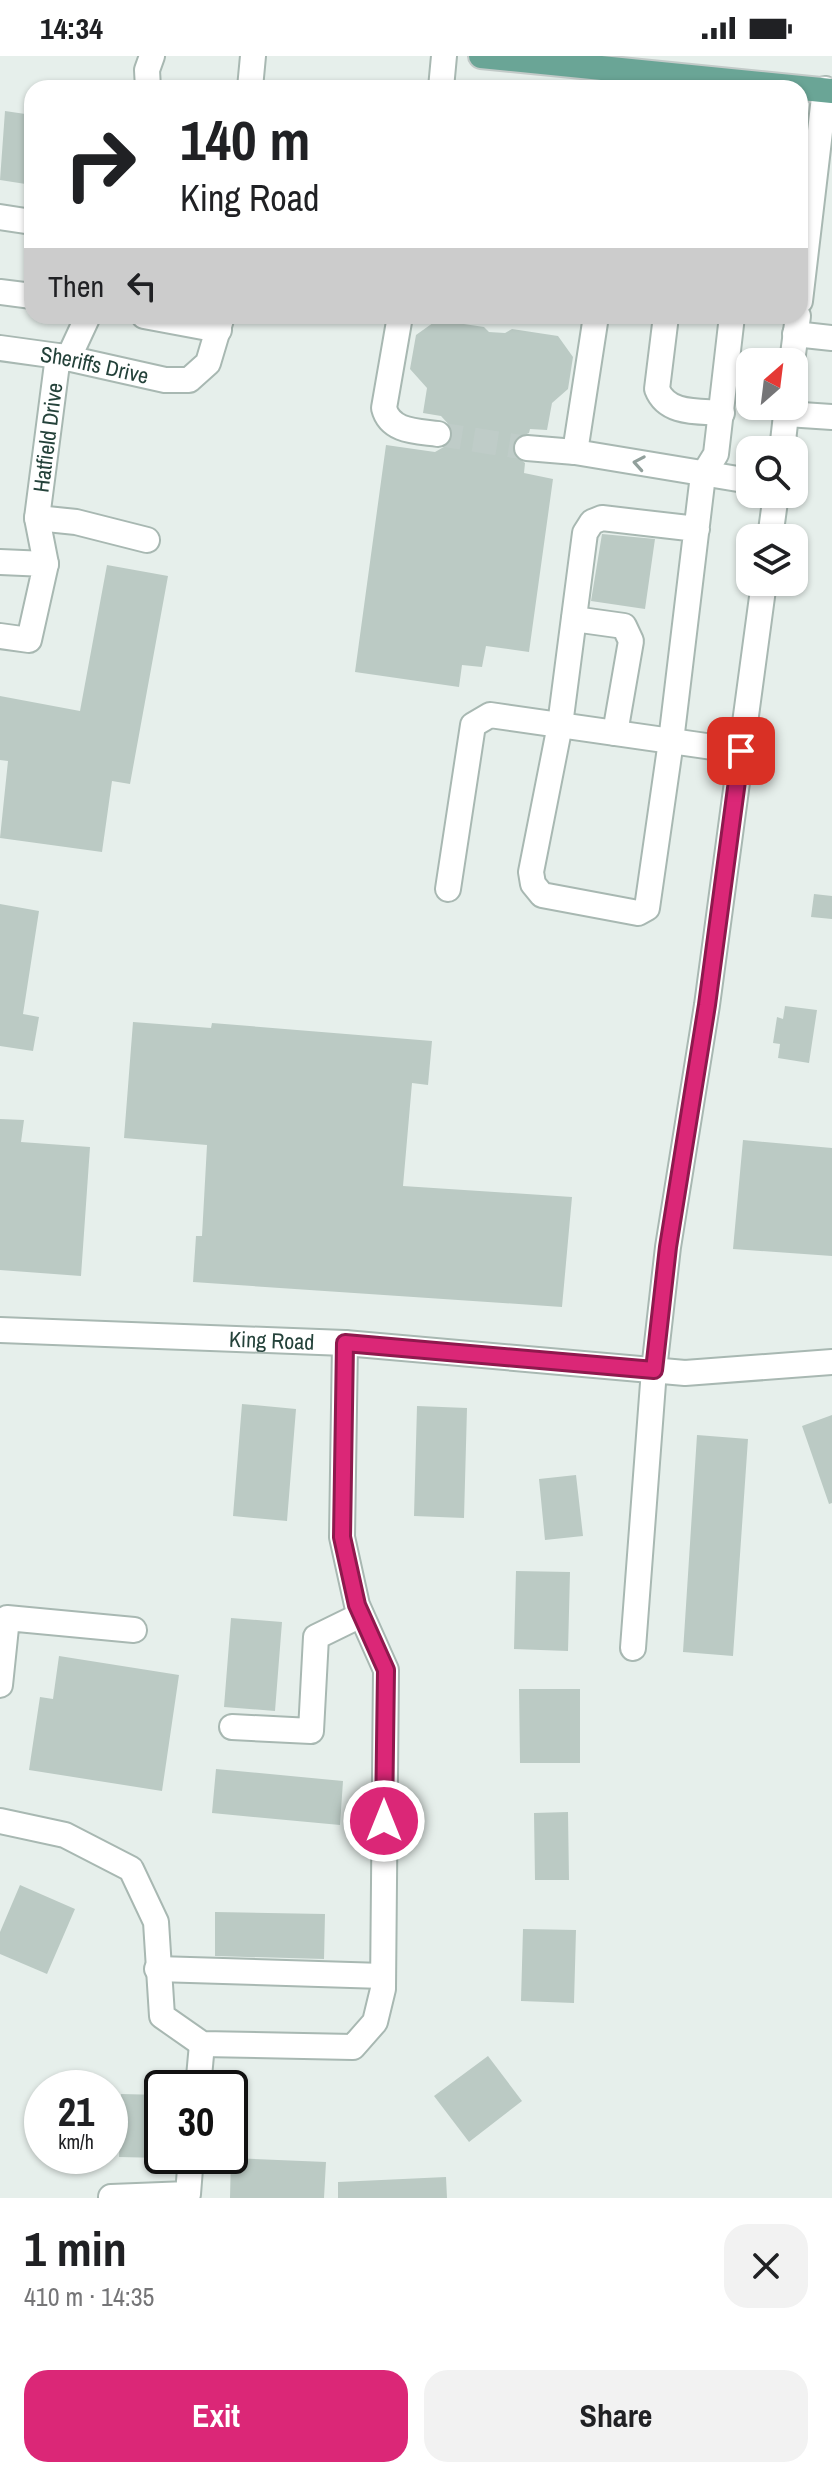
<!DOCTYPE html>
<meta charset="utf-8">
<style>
:root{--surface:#fff;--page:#f2f2f2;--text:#202124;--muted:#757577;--accent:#db2777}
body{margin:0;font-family:"Archivo Narrow",sans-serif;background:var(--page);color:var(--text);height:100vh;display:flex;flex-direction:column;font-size:30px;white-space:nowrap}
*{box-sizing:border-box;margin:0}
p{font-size:26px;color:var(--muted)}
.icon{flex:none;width:44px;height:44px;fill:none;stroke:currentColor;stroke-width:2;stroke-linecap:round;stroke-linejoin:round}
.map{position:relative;height:2142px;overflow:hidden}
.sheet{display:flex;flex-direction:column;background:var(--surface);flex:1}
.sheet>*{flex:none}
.hud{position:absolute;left:24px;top:24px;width:784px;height:244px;border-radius:24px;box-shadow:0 2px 6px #0004;background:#fff;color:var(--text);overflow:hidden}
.needle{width:52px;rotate:28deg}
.tools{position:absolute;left:736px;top:292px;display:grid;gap:16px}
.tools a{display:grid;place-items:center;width:72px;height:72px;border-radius:16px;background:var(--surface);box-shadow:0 2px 6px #0004;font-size:40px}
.speed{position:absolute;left:24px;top:2014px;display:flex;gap:16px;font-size:40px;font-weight:700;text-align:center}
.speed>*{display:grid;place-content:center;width:104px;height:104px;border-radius:50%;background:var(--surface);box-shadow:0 2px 6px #0004;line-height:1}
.speed small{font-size:20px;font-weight:400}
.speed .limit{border:4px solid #111;border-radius:12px;background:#fff;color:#111}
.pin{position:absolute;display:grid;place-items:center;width:68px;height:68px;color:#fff;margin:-34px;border-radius:16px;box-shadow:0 4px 12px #0006}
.me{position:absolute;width:88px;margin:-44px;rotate:0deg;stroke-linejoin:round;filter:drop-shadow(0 0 6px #0008)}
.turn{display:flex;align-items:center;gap:28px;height:168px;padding:0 24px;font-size:36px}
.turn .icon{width:104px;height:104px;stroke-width:2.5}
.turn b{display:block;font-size:56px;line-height:68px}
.then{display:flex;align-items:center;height:76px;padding:0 24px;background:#0003;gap:16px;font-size:30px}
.round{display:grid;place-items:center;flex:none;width:84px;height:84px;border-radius:24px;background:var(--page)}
.summary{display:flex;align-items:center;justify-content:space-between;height:136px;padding:0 24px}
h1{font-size:48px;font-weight:700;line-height:60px}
.primary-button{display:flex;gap:16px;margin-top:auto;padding:16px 24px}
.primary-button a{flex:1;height:92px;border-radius:24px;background:var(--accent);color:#fff;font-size:32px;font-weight:700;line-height:92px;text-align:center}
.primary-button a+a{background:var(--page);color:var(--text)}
.status{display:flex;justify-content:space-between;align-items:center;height:56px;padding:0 40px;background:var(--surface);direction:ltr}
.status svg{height:22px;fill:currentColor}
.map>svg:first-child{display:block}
</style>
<div class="status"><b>14:34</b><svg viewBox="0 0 49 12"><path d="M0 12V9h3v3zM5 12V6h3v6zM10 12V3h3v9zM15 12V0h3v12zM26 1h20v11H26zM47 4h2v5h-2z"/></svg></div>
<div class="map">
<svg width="832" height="2142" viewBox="0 0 832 2142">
<rect width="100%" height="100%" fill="#e6efeb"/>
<!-- building -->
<path fill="#bbcac4" d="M 5,55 L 32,59 L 32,129 L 0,124 Z
M 437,264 L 484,271 L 489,276 L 505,277 L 512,273 L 558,280 L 573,301 L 568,333 L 552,347 L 547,374 L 530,373 L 529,377 L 515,383 L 512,390 L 514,399 L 525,407 L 524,417 L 553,423 L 529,596 L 486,590 L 482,611 L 462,609 L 459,631 L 355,616 L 386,389 L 435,396 L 449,388 L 453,381 L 451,371 L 441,360 L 423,357 L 427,332 L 410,313 L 416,279 Z
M 602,478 L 655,483 L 645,553 L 591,545 Z
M 107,509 L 168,520 L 130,728 L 112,725 L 102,796 L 0,782 L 8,705 L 0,704 L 0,640 L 80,655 Z
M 814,838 L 832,840 L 832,863 L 811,861 Z
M 0,848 L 39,855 L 23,958 L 39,961 L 33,995 L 0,990 Z
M 785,950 L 817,954 L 809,1007 L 778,1002 L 780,988 L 773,987 L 777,961 L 783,963 Z
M 133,966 L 211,972 L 212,967 L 432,985 L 428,1029 L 412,1027 L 403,1130 L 572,1141 L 562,1251 L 193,1226 L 196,1180 L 202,1180 L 207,1089 L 124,1082 Z
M 0,1063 L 24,1064 L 21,1086 L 90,1091 L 81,1220 L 0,1214 Z
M 743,1084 L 832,1092 L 832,1200 L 733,1193 Z
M 242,1348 L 296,1353 L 287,1465 L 233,1460 Z
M 417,1350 L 467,1352 L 464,1462 L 414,1460 Z
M 832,1359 L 832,1447 L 829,1448 L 802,1370 Z
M 697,1379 L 748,1383 L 733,1600 L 683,1596 Z
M 576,1419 L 583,1480 L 545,1484 L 539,1423 Z
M 516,1515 L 570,1516 L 568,1595 L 514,1593 Z
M 231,1562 L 282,1566 L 275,1655 L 224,1651 Z
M 59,1600 L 179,1619 L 162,1735 L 29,1714 L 40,1641 L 53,1643 Z
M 519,1633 L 580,1633 L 580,1707 L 520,1707 Z
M 216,1713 L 343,1725 L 340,1769 L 212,1757 Z
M 568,1756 L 569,1824 L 535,1824 L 534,1757 Z
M 20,1829 L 75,1853 L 47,1918 L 0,1898 L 0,1876 Z
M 215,1856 L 325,1858 L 324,1903 L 215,1900 Z
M 523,1873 L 576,1874 L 574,1947 L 521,1945 Z
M 488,2000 L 522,2045 L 469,2086 L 434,2040 Z
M 121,2038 L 162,2039 L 162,2102 L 119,2101 Z
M 231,2102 L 326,2106 L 324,2142 L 230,2142 Z
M 446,2121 L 447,2142 L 338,2142 L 338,2126 Z"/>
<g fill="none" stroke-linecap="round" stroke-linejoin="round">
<!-- minor-tunnel -->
<path stroke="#bfccc8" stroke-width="24" stroke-dasharray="24 12" stroke-linecap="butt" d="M 438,378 L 527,392"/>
<defs>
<g id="minor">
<path d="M 148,32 L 147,14 L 152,0"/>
<path d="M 250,32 L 253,0"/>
<path d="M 441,32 L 444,0"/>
<path d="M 0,161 L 32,166"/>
<path d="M 0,236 L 32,240"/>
<path d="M 800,245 L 825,33"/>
<path d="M 144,260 L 219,274"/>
<path d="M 400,260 L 384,352 C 390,376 417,375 438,378"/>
<path d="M 666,260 L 657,333 C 667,359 699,355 722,357"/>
<path d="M 795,278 L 832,282"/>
<path id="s1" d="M 0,292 L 58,300 L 165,324 L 189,324 L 208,307 L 222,260"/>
<path d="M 68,303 L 88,260"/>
<path d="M 792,306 L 798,260"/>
<path d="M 787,358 L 832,361"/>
<path d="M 527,392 L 575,396 L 750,425"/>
<path d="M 782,394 L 787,350"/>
<path d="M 575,396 L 596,260"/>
<path d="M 37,462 L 76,466 L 147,484"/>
<path d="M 697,473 L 602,462 L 592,466 L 585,477 L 560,669 L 531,816 L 533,828 L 542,839 L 638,857 L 647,852 L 671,685 L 703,419 L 716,398 L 732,260"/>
<path d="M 770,482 L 776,438"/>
<path d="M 0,506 L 46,508 L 29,584 L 0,580"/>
<path id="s2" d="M 46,508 L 37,462 L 58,300"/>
<path d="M 574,563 L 624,570 L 631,585 L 615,677"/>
<path d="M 448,833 L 473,669 L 490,659 L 741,695"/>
<path id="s3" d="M 0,1274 L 345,1287 L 685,1317 L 832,1306"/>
<path d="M 633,1592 L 654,1314 L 668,1191 L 707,949 L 764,526"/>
<path d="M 0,1629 L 7,1562 L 134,1574"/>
<path d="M 232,1671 L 311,1675 L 316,1581 L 361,1559"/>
<path d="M 0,1765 L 65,1779 L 131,1813 L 156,1866 L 162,1960 L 202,1988 L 353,1991 L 375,1966 L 383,1933 L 386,1614 L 357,1549 L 342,1481 L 345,1287"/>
<path d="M 157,1913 L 383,1920"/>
<path d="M 198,2032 L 202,1988"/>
<path d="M 111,2141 L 188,2138 L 191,2100"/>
</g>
<path id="major" d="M 481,0 L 832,35"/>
</defs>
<!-- minor casing -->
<use href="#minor" stroke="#a8b8b2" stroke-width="28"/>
<!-- major casing -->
<use href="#major" stroke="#c2cac8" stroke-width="28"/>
<!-- minor -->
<use href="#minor" stroke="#fff" stroke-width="24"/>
<!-- major -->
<use href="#major" stroke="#6aa596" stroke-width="24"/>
</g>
<!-- one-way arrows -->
<defs><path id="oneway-chevron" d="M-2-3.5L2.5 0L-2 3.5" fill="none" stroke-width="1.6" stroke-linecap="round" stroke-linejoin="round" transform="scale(2)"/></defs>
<use stroke="#92a09c" href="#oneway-chevron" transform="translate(639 407) rotate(-170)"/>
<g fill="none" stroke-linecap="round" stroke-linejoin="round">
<defs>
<path id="route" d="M 384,1765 L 386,1614 L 357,1549 L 342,1481 L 345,1287 L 654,1314 L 668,1191 L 707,949 L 741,695"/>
</defs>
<!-- route casing -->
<use href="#route" stroke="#8e194d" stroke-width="20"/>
<!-- route -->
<use href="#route" stroke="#db2777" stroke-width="14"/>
</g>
<g text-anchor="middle" stroke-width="6" stroke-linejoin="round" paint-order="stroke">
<!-- street labels -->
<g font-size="22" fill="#24423a" stroke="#f7fbf9">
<text dy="8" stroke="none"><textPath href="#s1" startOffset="96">Sheriffs Drive</textPath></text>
<text dy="8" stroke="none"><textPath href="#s2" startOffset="128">Hatfield Drive</textPath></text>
<text dy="8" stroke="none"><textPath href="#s3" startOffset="272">King Road</textPath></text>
</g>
</g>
</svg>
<div class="tools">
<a><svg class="needle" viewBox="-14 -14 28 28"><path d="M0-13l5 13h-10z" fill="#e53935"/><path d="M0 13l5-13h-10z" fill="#757577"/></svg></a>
<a><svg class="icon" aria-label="search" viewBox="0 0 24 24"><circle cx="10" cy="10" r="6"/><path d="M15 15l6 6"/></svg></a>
<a><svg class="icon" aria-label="layers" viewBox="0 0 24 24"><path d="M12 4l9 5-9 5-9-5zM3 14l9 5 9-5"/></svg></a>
</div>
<div class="speed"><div>21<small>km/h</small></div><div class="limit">30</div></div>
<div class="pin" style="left:741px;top:695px;background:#d93025"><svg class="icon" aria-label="arrive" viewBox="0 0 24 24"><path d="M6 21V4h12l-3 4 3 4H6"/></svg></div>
<svg class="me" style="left:384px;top:1765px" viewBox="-20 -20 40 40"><circle r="17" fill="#db2777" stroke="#fff" stroke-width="3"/><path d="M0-11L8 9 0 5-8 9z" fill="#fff"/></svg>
<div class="hud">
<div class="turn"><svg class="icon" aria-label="right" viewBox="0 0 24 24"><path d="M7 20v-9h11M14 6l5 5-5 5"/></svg><div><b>140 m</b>King Road</div></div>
<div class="then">Then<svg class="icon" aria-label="left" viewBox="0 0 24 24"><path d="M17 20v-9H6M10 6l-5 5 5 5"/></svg></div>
</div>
</div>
<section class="sheet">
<div class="summary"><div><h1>1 min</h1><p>410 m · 14:35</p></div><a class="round"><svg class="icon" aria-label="close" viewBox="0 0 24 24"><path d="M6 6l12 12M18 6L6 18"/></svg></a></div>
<div class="primary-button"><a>Exit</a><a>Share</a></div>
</section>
